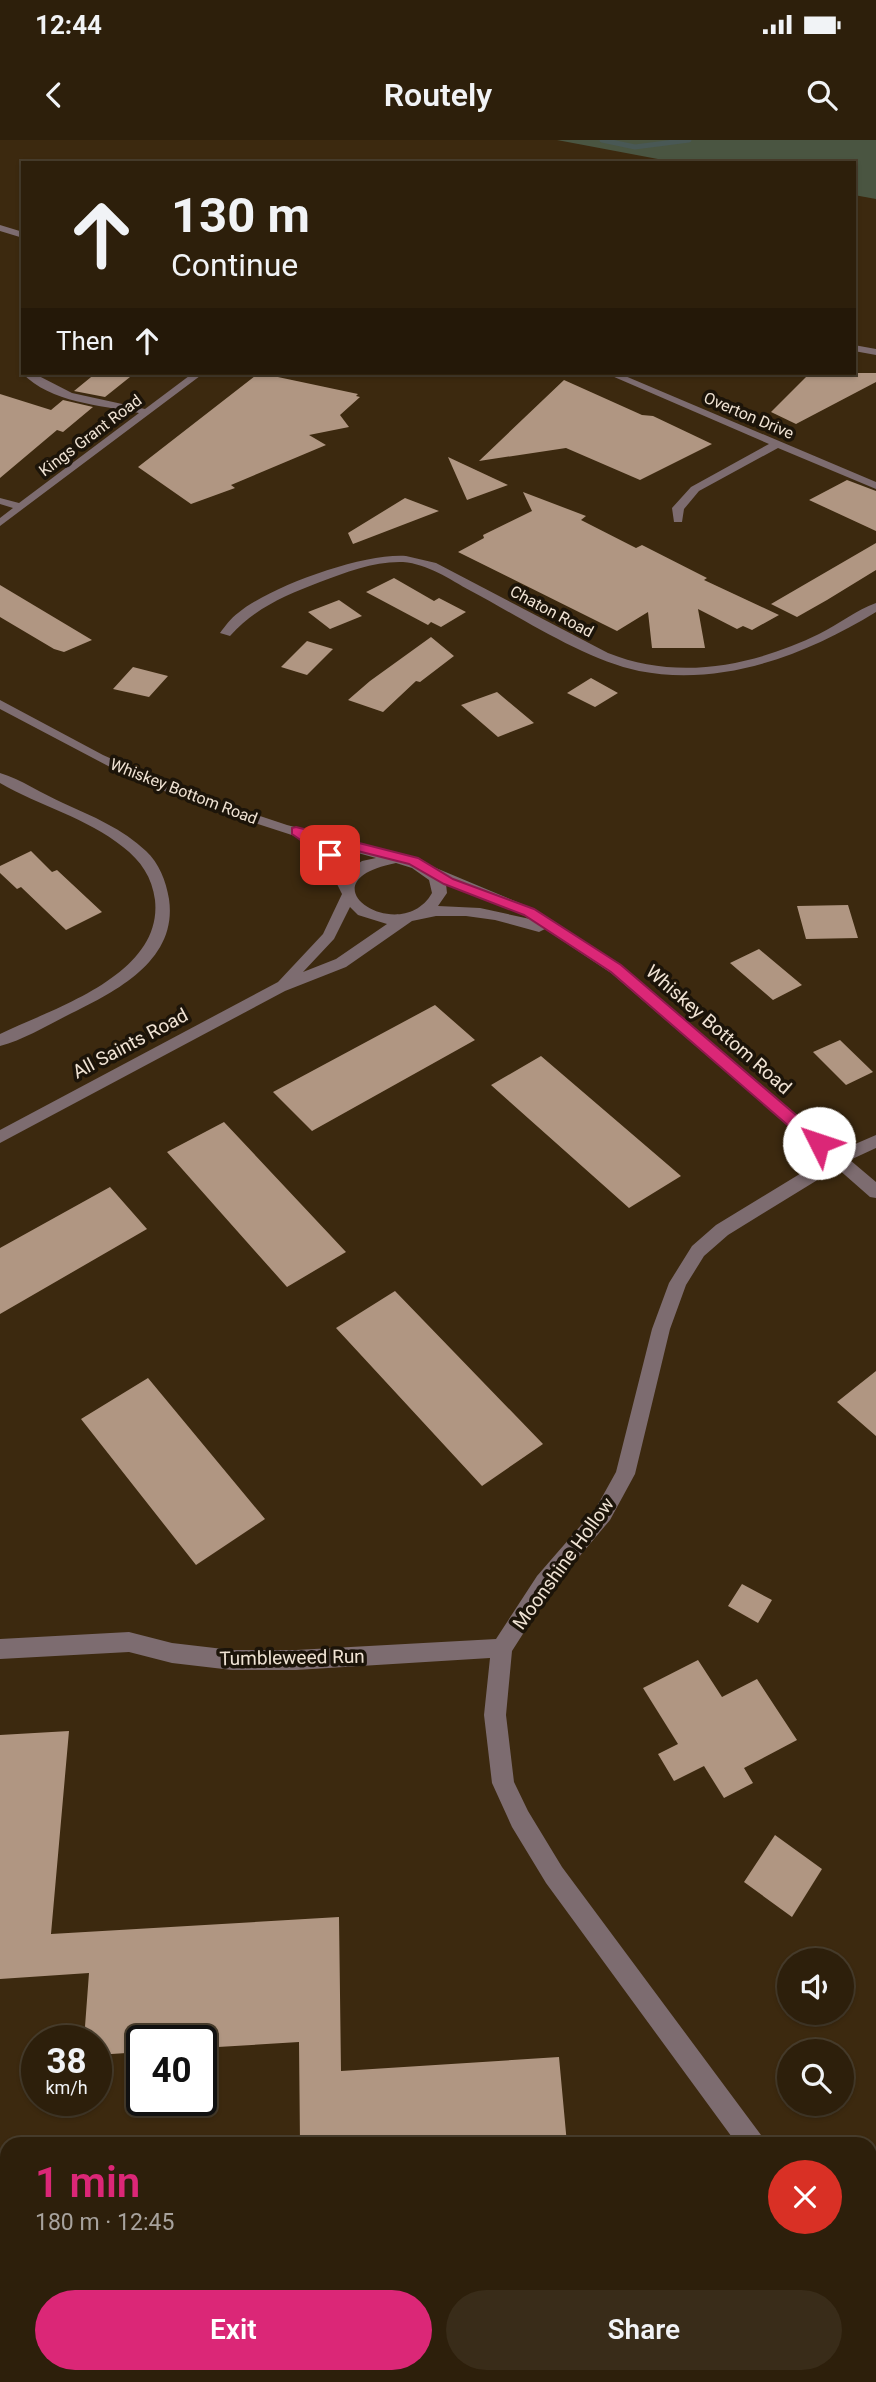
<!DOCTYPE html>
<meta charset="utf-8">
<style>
:root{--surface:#2d1f0b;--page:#392c19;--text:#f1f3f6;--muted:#a7a29d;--line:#483d2c;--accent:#db2777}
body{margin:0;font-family:Roboto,sans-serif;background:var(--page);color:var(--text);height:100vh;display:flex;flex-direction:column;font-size:26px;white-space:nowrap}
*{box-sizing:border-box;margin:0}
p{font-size:23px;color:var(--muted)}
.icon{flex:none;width:38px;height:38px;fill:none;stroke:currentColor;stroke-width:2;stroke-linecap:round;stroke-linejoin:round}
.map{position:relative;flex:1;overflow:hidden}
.drawer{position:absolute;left:0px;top:1997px;width:877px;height:247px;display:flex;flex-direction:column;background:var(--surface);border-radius:21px 21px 0 0;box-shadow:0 2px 5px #0004,0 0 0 2px var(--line)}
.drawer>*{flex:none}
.top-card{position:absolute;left:21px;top:21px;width:835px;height:214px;border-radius:0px;box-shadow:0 2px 5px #0004,0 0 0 2px var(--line);background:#2d1f0b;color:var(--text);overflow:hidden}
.fabs{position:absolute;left:777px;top:1808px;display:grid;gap:14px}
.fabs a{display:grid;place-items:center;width:77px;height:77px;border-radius:50%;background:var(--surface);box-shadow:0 2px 5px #0004,0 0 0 2px var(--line);font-size:35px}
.speed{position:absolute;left:21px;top:1885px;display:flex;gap:14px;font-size:35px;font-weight:700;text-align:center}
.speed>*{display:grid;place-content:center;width:91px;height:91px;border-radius:50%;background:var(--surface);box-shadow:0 2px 5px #0004,0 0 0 2px var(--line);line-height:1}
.speed small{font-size:18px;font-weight:400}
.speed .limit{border:4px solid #111;border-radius:10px;background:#fff;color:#111}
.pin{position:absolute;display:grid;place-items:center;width:60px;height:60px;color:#fff;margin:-30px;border-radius:14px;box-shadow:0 4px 10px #0006}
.me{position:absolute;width:77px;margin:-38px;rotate:311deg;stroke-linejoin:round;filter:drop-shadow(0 0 5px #0008)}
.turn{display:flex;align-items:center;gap:24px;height:147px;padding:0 35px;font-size:32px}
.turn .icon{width:91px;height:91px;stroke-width:2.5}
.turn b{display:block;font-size:49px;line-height:60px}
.then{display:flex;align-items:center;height:66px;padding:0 35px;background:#0003;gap:14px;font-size:26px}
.round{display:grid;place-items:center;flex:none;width:74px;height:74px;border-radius:37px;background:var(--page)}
.head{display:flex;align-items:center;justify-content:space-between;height:119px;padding:0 35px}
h1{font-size:42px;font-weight:600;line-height:52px;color:var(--accent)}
.cta{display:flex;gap:14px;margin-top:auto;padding:14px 35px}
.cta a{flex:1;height:80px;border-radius:42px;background:var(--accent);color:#fff;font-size:28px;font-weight:600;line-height:80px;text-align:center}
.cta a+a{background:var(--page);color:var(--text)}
.status{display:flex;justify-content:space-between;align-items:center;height:49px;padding:0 35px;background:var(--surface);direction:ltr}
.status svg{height:19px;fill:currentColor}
header{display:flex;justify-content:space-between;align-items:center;height:91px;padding:0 35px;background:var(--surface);font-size:32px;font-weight:600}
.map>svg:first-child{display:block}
</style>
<div class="status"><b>12:44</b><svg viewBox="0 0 49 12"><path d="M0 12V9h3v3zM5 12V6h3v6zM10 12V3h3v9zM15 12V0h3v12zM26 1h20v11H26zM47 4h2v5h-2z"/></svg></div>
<header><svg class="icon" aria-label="back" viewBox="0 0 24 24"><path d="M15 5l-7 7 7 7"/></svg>Routely<svg class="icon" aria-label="search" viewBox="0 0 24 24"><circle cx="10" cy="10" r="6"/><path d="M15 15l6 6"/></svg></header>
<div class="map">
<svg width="876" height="2242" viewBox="0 0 876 2242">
<rect width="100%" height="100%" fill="#3c290f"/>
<!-- green -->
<path fill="#4a5541" d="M 557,0 L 876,0 L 876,59 L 854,55 L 854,23 L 679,23 Z"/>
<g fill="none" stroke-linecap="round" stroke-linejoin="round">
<!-- stream -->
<path stroke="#495855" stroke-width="5" d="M 602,0 L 635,7 L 689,0"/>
</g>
<!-- building -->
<path fill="#b09682" d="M 96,233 L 135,233 L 105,257 L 74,251 Z
M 259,233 L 358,254 L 356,256 L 360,257 L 340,275 L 349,287 L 309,295 L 326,305 L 231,345 L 235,348 L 191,364 L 138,327 Z
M 810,233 L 876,233 L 876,242 L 796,284 L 771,272 Z
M 564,240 L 642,275 L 653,276 L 712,304 L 640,340 L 566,308 L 479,321 Z
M 0,254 L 51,270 L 63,260 L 93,267 L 63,292 L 57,290 L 0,338 Z
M 448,317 L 508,345 L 467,360 Z
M 847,340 L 876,351 L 876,391 L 809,360 Z
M 523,352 L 586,376 L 581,380 L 636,408 L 642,405 L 707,438 L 704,440 L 779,475 L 752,490 L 743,486 L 737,489 L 698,469 L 705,508 L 652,508 L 648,472 L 617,491 L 458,412 L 484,398 L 483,395 L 532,371 Z
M 405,358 L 439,371 L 353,404 L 348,393 Z
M 876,403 L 876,430 L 827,460 L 797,477 L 771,464 Z
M 394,438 L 434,461 L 439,458 L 466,472 L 441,487 L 431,482 L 428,485 L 366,452 Z
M 0,445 L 92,500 L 64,512 L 54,509 L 0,477 Z
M 339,460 L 362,476 L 330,489 L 308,472 Z
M 431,497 L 454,516 L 420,542 L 416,541 L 383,572 L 348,560 L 370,541 Z
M 307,501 L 333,509 L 307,535 L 281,527 Z
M 133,527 L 168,536 L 149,557 L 113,549 Z
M 591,538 L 618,553 L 595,567 L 567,553 Z
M 497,552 L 534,583 L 498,597 L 461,565 Z
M 31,711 L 52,732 L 57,730 L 102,772 L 66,790 L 21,747 L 17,749 L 0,733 L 0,726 Z
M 848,765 L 858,798 L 806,799 L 797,766 Z
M 759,809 L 802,845 L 773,860 L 730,823 Z
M 435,865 L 475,900 L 312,991 L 273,952 Z
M 840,900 L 873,932 L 846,945 L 813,912 Z
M 541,916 L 681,1036 L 629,1068 L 491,945 Z
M 224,982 L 346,1112 L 287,1147 L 167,1012 Z
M 110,1047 L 147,1089 L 0,1174 L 0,1108 Z
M 395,1151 L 543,1304 L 482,1346 L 336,1188 Z
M 876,1231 L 876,1296 L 837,1262 Z
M 148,1238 L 265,1379 L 196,1425 L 81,1279 Z
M 742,1444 L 772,1460 L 758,1483 L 728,1466 Z
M 698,1520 L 722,1557 L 757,1539 L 797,1600 L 744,1628 L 753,1643 L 724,1658 L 704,1626 L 674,1641 L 658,1614 L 678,1604 L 643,1548 Z
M 69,1591 L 51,1794 L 339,1777 L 341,1931 L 559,1917 L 567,2004 L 300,2004 L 299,1902 L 201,1908 L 201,1900 L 142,1900 L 142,1912 L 96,1915 L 96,1900 L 84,1900 L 89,1833 L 0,1839 L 0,1595 Z
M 775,1695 L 822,1729 L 792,1777 L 744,1742 Z"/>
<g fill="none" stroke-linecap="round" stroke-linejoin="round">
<!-- minor -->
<path fill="#7d6c70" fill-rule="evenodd" d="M 0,85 L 23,92 L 23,98 L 0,91 Z
M 854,205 L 876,209 L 876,215 L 854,211 Z
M 22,233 L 33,233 L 72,253 L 145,269 L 193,233 L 204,233 L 0,386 L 0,378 L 13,368 L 0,364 L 0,358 L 19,363 L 139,273 C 100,265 51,263 22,233 Z
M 605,233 L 618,233 L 876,342 L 876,349 L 778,308 L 699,351 L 684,369 L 682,382 L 674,382 L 672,368 L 691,347 L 769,304 Z
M 406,416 L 436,423 L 608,513 C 678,541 753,526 819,494 C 838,485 856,470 876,463 L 876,472 C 806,515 722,547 639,531 C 585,520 520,477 471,451 C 449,439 428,424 403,422 C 375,421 346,432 320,442 C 286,455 255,468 230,496 L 220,493 C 225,486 231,478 238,473 C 271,446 363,413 406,416 Z
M 0,560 L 103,615 L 174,647 L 287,685 L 412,718 L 534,769 L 621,825 L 839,1011 L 876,995 L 876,1008 L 850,1020 L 876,1042 L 876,1058 L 870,1057 L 837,1028 L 728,1095 L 704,1116 L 686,1145 L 670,1189 L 635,1334 L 610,1380 L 551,1450 L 512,1511 L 506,1575 L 514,1642 L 528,1671 L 562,1727 L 761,1995 L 764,2004 L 737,2004 L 546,1743 L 512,1687 L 492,1643 L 484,1575 L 490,1518 L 296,1530 L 232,1530 L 172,1523 L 129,1512 L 0,1519 L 0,1499 L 129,1492 L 172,1503 L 232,1510 L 296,1510 L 496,1499 L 537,1436 L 596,1368 L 616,1332 L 652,1189 L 669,1143 L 692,1106 L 716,1085 L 826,1018 L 611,833 L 545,789 L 539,792 L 495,780 L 466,776 L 436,776 L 412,781 L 346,827 L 285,851 L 0,1003 L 0,990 L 278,842 L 323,794 L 342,754 L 324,718 L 298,697 L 202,666 L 129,637 L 0,569 ZM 325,704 L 376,718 L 362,721 L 346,732 L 335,712 ZM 396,723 L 412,728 L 429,740 L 432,753 C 401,808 298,742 396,723 ZM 446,744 L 524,775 L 530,779 L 480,768 L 438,766 L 447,753 ZM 350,767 L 358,775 L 387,784 L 336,819 L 303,832 L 334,799 Z
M 0,633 C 21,639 42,654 63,663 C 92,676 123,689 146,711 C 159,723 166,741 169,759 C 178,821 115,852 68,875 C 46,886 23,900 0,906 L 0,894 C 54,868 163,835 155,760 C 152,737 141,721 123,707 C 87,678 40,666 0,643 Z
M 870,2154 L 876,2156 L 876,2188 L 870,2186 Z"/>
</g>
<!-- route -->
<path fill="#db2777" stroke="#8e194d" stroke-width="2" d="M 296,687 L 418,718 L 453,739 L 534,769 L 621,825 L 824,999 L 824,1007 L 813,1007 L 611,832 L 524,775 L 444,744 L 409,724 L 318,701 L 336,715 L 326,718 L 292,694 L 292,688 Z"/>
<g text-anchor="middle" stroke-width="7" stroke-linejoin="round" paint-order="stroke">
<!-- far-street labels -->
<g font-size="16" fill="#f0e3d4" stroke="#1c1409">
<text transform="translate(749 275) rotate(23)" y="6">Overton Drive</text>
<text transform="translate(90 295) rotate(-37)" y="6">Kings Grant Road</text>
<text transform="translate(552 471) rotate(28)" y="6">Chaton Road</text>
<text transform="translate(184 651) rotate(21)" y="6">Whiskey Bottom Road</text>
</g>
<!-- street labels -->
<g font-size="19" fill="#f0e3d4" stroke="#1c1409">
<text transform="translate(719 889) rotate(41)" y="7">Whiskey Bottom Road</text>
<text transform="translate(130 903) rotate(-28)" y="7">All Saints Road</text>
<text transform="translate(563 1423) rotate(-54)" y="7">Moonshine Hollow</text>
<text transform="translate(292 1517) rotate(-1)" y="7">Tumbleweed Run</text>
</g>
</g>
</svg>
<div class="fabs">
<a><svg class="icon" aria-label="sound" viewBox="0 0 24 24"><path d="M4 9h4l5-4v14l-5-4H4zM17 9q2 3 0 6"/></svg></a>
<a><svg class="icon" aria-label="search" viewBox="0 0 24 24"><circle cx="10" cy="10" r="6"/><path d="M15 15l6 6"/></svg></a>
</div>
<div class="speed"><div>38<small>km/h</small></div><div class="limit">40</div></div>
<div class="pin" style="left:330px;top:715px;background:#d93025"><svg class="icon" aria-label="arrive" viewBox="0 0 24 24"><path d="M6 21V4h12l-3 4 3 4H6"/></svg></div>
<svg class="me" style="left:819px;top:1003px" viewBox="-20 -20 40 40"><circle r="19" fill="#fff"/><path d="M0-13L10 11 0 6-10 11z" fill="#db2777"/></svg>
<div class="top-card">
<div class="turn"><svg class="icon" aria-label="ahead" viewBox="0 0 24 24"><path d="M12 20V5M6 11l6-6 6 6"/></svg><div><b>130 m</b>Continue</div></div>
<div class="then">Then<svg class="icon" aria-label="ahead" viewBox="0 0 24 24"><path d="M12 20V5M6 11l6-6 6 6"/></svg></div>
</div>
<section class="drawer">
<div class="head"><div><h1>1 min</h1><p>180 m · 12:45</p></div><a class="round" style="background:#d93025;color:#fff"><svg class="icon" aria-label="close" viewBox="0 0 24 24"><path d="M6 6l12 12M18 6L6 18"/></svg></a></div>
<div class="cta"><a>Exit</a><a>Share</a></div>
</section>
</div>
